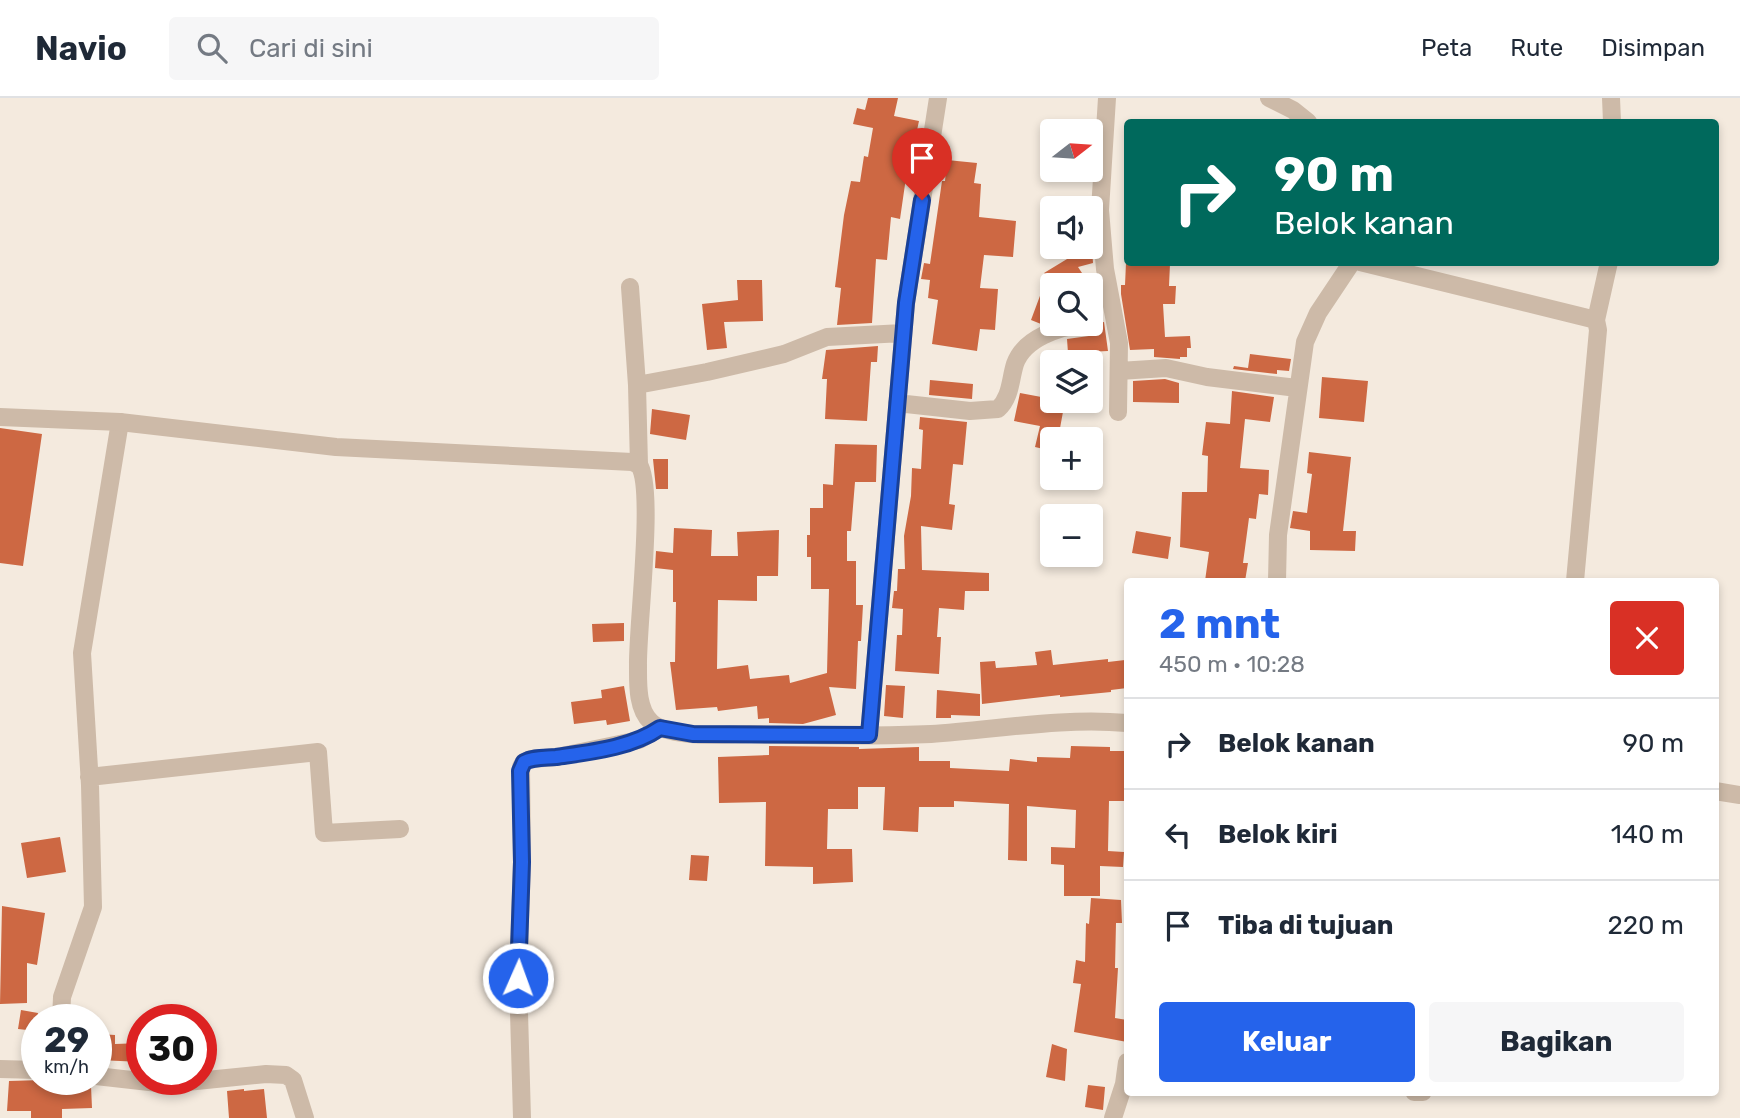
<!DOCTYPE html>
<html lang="id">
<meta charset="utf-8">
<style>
:root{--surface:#fff;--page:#f6f6f7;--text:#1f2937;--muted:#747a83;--line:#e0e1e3;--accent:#2563eb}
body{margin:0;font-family:Rubik,sans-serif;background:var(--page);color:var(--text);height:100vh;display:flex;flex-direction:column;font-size:26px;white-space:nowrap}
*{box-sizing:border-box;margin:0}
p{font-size:23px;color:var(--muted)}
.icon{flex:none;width:38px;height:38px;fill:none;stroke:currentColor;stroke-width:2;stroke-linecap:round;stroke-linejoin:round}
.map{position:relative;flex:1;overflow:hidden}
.details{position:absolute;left:1124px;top:480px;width:595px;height:518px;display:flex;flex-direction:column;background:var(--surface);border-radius:7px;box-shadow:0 4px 10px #0003}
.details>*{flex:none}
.banner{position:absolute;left:1124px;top:21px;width:595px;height:147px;border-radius:7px;box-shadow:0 4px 10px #0003;background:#00695c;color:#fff;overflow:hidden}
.needle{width:46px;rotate:73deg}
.buttons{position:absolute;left:1040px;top:21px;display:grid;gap:14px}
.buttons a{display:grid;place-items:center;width:63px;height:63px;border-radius:7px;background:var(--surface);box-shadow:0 4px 10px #0003;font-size:35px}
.speed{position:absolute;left:21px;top:906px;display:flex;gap:14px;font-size:35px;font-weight:700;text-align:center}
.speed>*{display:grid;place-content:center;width:91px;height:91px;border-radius:50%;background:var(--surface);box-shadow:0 4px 10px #0003;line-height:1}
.speed small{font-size:18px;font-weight:400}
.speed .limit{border:10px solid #d22;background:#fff;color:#111}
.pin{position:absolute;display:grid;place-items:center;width:60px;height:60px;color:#fff;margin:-72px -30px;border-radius:50% 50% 50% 0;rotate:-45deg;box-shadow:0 0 7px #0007}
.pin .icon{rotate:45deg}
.me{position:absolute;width:77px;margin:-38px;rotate:2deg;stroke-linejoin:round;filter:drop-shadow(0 0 5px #0008)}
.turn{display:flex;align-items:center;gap:24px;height:147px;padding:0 35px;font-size:32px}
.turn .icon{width:91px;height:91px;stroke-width:2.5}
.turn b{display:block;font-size:49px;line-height:60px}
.round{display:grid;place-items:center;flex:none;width:74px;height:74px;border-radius:7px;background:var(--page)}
.head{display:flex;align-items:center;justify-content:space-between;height:119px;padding:0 35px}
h1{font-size:42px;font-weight:700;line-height:52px;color:var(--accent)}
.primary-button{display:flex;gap:14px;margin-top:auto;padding:14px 35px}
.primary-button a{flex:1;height:80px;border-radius:7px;background:var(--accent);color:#fff;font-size:28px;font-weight:700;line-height:80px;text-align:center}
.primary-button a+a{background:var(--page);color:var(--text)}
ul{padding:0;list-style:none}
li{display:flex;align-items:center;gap:21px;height:91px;padding:0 35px;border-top:2px solid var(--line)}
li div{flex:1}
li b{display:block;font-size:26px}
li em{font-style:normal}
header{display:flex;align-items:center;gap:42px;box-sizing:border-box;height:98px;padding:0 35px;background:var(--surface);border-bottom:2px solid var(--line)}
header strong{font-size:33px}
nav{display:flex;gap:38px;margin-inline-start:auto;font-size:24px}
.search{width:490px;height:63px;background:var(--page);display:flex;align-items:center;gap:18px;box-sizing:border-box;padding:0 24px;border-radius:7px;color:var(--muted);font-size:26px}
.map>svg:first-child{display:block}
</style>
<header>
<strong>Navio</strong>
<div class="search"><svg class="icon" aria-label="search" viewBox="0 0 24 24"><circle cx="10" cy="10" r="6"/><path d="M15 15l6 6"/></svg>Cari di sini</div>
<nav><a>Peta</a><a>Rute</a><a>Disimpan</a></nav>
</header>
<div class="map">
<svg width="1740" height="1020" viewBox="0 0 1740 1020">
<rect width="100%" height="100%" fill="#f4eade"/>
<!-- building -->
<path fill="#cd6843" d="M 868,0 L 898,0 L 894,18 L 919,23 L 914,46 L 911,45 L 900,121 L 891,119 L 887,162 L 876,161 L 872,225 L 837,227 L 841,190 L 835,189 L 844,117 L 851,83 L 860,84 L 864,58 L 868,59 L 873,30 L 853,26 L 857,10 L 865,12 Z
M 947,62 L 977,65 L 974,85 L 981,86 L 979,119 L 1016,123 L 1013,159 L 984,157 L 980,190 L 998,191 L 996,218 L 995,232 L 980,231 L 977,253 L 932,246 L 938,202 L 928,200 L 930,182 L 921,181 L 924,165 L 930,166 L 942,83 L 945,83 Z
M 1072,149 L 1092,149 L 1093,165 L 1078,169 L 1082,175 L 1063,186 L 1062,178 L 1059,187 L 1052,187 L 1052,205 L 1044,225 L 1041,226 L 1031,222 L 1047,179 L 1044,175 L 1072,158 Z
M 1126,165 L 1170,166 L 1169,188 L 1176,188 L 1175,206 L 1163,206 L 1165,239 L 1190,238 L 1191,250 L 1187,250 L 1187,259 L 1180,259 L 1180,261 L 1154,259 L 1154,251 L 1130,252 L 1121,196 L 1121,187 L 1125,187 Z
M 737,182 L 762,182 L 763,223 L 724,224 L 727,250 L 707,252 L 702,206 L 738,202 Z
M 1104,224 L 1108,253 L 1068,255 L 1067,241 L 1096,237 L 1096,225 Z
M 878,248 L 877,264 L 871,264 L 867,323 L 825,321 L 827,281 L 822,281 L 826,252 Z
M 1250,256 L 1291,261 L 1289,273 L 1277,272 L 1277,276 L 1233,271 L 1234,268 L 1248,270 Z
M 1322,279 L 1368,283 L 1364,324 L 1319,320 Z
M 1165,281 L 1179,285 L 1179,305 L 1133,304 L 1133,283 Z
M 930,282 L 973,286 L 972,301 L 929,297 Z
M 1232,293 L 1274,299 L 1270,324 L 1245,321 L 1240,370 L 1269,372 L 1268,397 L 1259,396 L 1256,421 L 1249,420 L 1243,465 L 1248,465 L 1245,483 L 1225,480 L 1225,483 L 1205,483 L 1209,454 L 1180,449 L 1182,394 L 1207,394 L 1208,358 L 1202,357 L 1206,324 L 1230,326 Z
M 1020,295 L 1052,301 L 1052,303 L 1065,303 L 1058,341 L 1052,341 L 1052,353 L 1035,349 L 1040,328 L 1014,323 Z
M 652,311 L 690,317 L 686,342 L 650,336 Z
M 920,319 L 967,324 L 963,367 L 953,366 L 949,406 L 955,407 L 952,432 L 921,428 L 922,472 L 989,475 L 989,493 L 965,493 L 964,512 L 939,510 L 937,539 L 941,539 L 939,576 L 895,573 L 897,537 L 902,537 L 903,511 L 892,510 L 894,493 L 897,493 L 898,471 L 905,471 L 904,438 L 911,398 L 912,370 L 921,371 L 923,332 L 919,331 Z
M 0,330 L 42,336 L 23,468 L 0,465 Z
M 835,346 L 877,347 L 876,384 L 855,384 L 851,433 L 847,433 L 847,463 L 856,463 L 856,507 L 863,507 L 861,543 L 858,543 L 856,591 L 829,589 L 836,617 L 803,626 L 769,625 L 769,620 L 758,621 L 757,608 L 718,613 L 717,609 L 676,612 L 670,564 L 675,564 L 676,504 L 673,504 L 673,472 L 655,470 L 656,453 L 673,455 L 674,430 L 712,432 L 711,458 L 738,458 L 737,434 L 779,432 L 778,478 L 757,478 L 757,503 L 718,502 L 717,571 L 748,567 L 750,581 L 789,577 L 790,585 L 827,575 L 829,491 L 811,491 L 811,459 L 807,459 L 807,437 L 810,437 L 810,410 L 823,410 L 823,386 L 833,387 Z
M 1309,354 L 1351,359 L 1343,433 L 1356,433 L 1355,453 L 1310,452 L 1310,433 L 1290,430 L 1293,413 L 1307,415 L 1312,376 L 1307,375 Z
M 653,361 L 668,361 L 668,391 L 656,391 Z
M 1136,433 L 1171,439 L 1168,461 L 1132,455 Z
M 624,525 L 624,543 L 593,544 L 592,526 Z
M 1051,552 L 1053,567 L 1108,561 L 1108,564 L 1125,562 L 1127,590 L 1111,592 L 1111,594 L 1060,599 L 1060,597 L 982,606 L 980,564 L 995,563 L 996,570 L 1037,567 L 1035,554 Z
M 886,587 L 905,588 L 903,620 L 884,618 Z
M 624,588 L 630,623 L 607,627 L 606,622 L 574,626 L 571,604 L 602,600 L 601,592 Z
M 937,592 L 980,596 L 980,618 L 951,617 L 951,620 L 936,620 Z
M 769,648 L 859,649 L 859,651 L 919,649 L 919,663 L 950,663 L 950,670 L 1009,673 L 1010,661 L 1037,664 L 1037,659 L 1070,660 L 1071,648 L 1110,649 L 1110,653 L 1127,653 L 1127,703 L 1109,703 L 1108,753 L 1124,754 L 1123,769 L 1100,768 L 1100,798 L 1064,798 L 1064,767 L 1051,766 L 1051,749 L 1075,750 L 1076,712 L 1027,708 L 1027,763 L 1008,762 L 1009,706 L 954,703 L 954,709 L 919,709 L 918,734 L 883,732 L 885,689 L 858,689 L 858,711 L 828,711 L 827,751 L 852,751 L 853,784 L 813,786 L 813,769 L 765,768 L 766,704 L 719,705 L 718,659 L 769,657 Z
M 60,739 L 66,774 L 27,780 L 21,745 Z
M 691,757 L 709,758 L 707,783 L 689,782 Z
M 1091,800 L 1121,802 L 1122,825 L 1116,825 L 1115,870 L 1118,870 L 1115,920 L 1127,922 L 1127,944 L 1074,934 L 1081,886 L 1073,885 L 1076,862 L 1085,864 L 1086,825 L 1089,826 Z
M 2,808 L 45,815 L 37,867 L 27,865 L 27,905 L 0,906 Z
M 21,912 L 38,915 L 36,933 L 18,931 Z
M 99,936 L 115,937 L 115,946 L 142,945 L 142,964 L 98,962 Z
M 1052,946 L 1067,951 L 1065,983 L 1046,979 Z
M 43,982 L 87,984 L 91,988 L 92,1010 L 62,1011 L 62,1020 L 31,1020 L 31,1013 L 7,1013 L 9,983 Z
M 1088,987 L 1105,989 L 1103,1012 L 1085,1009 Z
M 244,991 L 244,993 L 264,991 L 267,1020 L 229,1020 L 227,993 Z"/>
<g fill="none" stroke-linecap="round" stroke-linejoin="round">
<!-- minor -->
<path stroke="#cdbaa8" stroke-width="18" d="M 1107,0 L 1100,112 L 1105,171 L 1119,245 L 1118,314
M 1269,0 L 1293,12 L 1308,24
M 1611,0 L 1612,24
M 1360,164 L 1596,222 L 1598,232 L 1575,483
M 630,189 L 637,287 L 639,367
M 1596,222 L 1609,164
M 1119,273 L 1166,270 L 1207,279 L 1297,290
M 637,287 L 707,274 L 784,256 L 827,239 L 903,235
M 897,305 L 970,313 L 998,311 C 1011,299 1010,282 1015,266 C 1024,240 1059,229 1083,226
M 1277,483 L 1278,437 L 1305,244 L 1318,215 L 1352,164
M 869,637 L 906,205 L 938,0
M 89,679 L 318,654 L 324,735 L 400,731
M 61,922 L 62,899 L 93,809 L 90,687 L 82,555 L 120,324
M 0,971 L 37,972
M 96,978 L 167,986 L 266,976 L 286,977 L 293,982 L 305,1020
M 1414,994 L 1423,994
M 522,1020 L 518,879 L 522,764 L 521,669 L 524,664 L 531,661 L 557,659 L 639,642 L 660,630
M 1113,1020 L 1124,986 L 1127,964"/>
<!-- tertiary -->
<path stroke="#cdbaa8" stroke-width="18" d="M 0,319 L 120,324 L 336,349 L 632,364 L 639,367 C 655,390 637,531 638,568 C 638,586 637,611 651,624 C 669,641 725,636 750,636 C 810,637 871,639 931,636 C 995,632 1062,619 1127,625
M 1715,693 L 1740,697"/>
</g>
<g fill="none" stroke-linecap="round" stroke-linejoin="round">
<defs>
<path id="route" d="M 518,880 L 522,764 L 520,673 L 524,664 C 533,659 545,660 556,659 C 590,654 631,650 660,630 L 693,636 L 869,637 L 906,205 L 922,102"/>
</defs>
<!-- route casing -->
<use href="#route" stroke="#184099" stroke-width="18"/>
<!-- route -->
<use href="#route" stroke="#2563eb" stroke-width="12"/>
</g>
</svg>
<div class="buttons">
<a><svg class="needle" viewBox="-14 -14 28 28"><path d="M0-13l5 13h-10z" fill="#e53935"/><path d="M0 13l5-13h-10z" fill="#747a83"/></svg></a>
<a><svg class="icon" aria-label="sound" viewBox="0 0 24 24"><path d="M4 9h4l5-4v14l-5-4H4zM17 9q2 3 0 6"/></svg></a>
<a><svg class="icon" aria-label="search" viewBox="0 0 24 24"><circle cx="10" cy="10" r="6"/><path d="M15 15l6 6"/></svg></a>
<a><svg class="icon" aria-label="layers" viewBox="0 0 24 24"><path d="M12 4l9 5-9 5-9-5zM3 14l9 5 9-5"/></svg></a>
<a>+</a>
<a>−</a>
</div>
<div class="speed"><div>29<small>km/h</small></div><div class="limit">30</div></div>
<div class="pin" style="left:922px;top:102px;background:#d93025"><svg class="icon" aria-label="arrive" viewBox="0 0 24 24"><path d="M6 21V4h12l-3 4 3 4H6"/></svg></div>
<svg class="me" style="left:518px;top:880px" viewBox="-20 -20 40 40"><circle r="17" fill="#2563eb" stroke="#fff" stroke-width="3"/><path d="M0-11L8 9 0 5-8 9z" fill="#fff"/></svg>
<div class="banner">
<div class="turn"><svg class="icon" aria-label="right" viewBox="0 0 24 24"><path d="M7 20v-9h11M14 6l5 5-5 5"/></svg><div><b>90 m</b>Belok kanan</div></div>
</div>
<section class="details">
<div class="head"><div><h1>2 mnt</h1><p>450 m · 10:28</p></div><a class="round" style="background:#d93025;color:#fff"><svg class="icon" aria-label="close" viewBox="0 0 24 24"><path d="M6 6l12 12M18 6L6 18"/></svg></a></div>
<ul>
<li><svg class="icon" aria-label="right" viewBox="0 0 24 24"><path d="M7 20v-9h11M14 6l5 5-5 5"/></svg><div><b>Belok kanan</b></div><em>90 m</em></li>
<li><svg class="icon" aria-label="left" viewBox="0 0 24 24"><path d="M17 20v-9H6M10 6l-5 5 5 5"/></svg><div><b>Belok kiri</b></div><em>140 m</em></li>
<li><svg class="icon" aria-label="arrive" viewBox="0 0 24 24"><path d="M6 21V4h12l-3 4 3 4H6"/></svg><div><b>Tiba di tujuan</b></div><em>220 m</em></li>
</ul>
<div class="primary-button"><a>Keluar</a><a>Bagikan</a></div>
</section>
</div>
